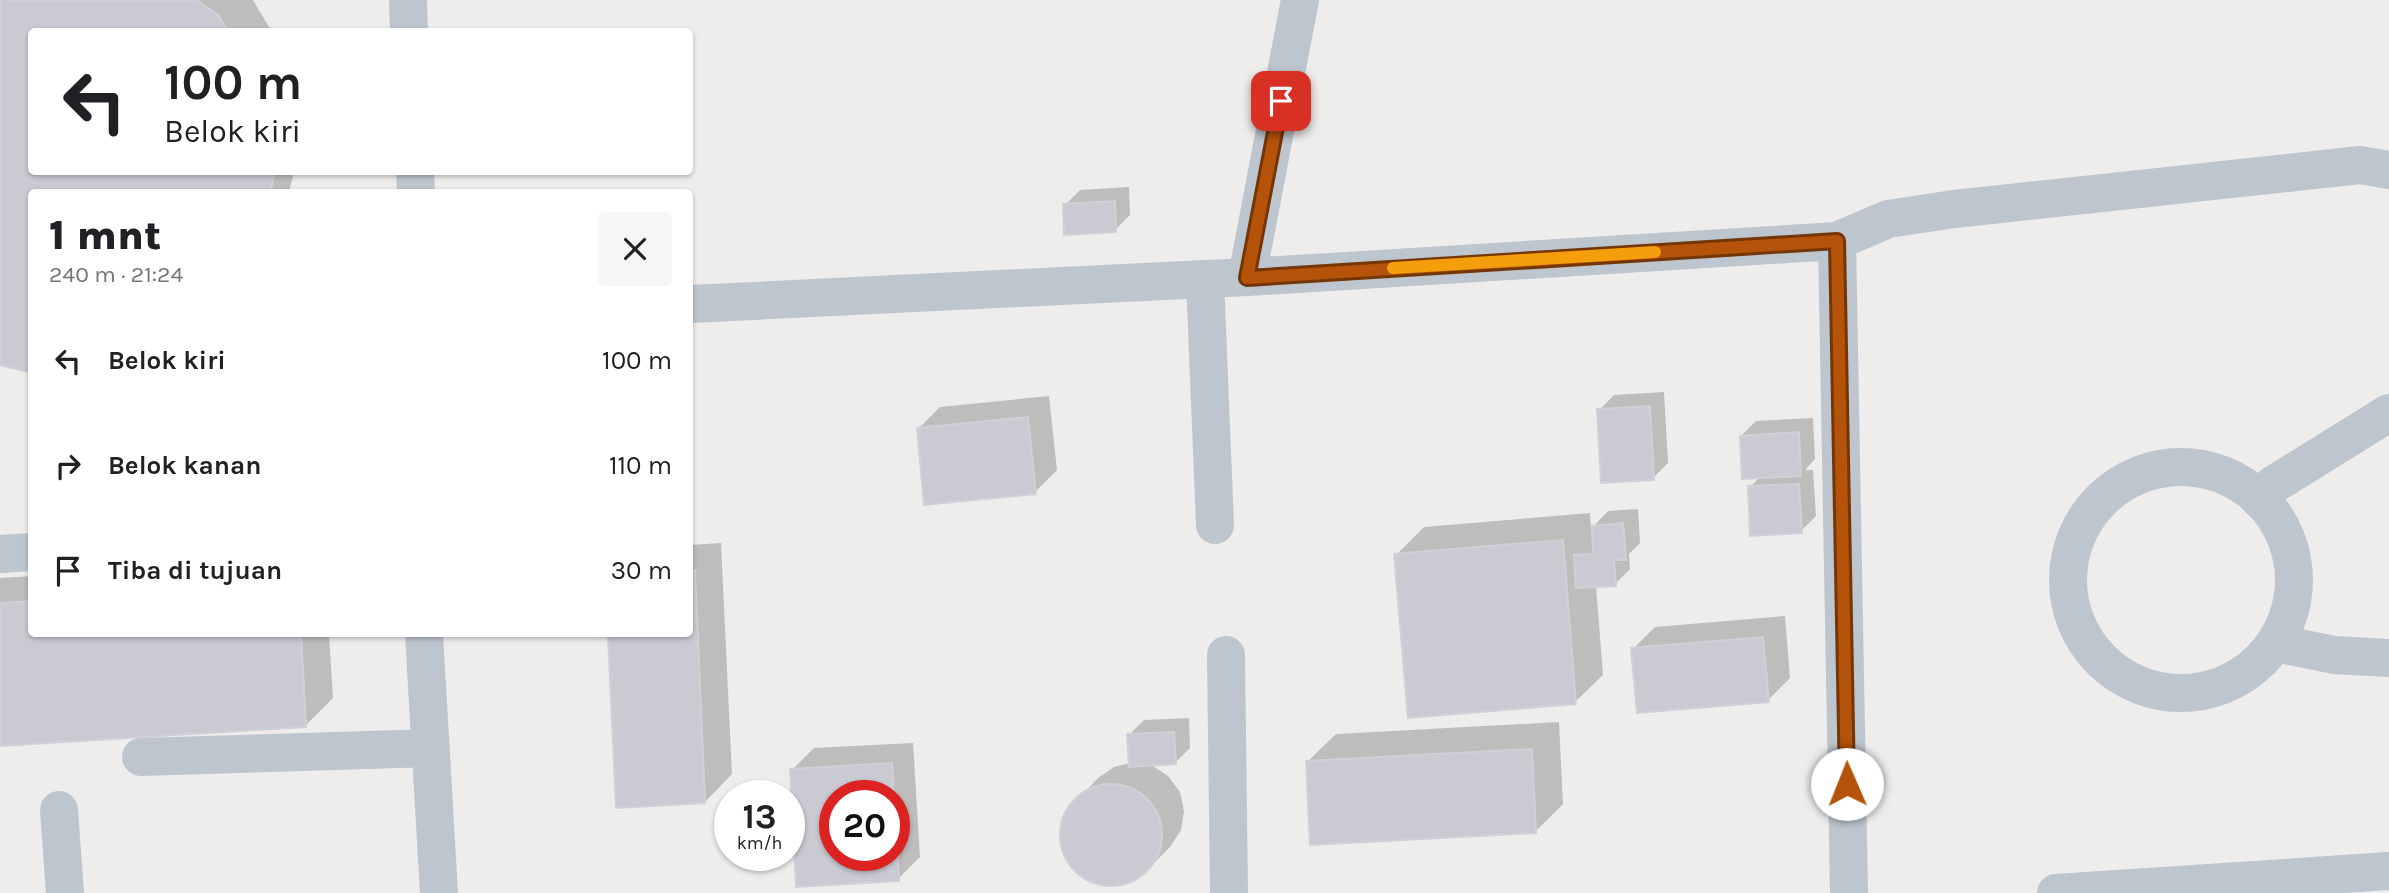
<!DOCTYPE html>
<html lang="id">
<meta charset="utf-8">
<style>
:root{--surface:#fff;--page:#f6f6f6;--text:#202124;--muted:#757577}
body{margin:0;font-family:Karla,sans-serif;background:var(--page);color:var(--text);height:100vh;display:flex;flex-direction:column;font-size:26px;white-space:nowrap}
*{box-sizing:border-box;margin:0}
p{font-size:23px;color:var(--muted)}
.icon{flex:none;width:38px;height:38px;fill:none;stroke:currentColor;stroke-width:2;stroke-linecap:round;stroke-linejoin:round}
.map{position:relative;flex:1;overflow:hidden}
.drawer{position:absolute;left:28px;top:189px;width:665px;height:448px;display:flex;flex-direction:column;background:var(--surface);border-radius:7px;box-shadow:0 2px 5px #0004}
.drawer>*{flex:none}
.top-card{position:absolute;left:28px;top:28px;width:665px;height:147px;border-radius:7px;box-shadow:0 2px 5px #0004;background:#fff;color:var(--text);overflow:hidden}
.speed{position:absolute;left:714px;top:780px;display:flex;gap:14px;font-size:35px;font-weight:700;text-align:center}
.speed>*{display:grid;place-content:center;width:91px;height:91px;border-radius:50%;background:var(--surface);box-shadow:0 2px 5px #0004;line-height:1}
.speed small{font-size:18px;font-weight:400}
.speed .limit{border:10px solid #d22;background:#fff;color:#111}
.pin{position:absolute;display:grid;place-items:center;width:60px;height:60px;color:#fff;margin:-30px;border-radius:14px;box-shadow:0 4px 10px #0006}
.me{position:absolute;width:77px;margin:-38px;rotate:359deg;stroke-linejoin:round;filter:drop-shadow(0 0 5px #0008)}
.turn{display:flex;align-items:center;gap:24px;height:147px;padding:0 21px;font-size:32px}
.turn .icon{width:91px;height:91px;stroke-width:2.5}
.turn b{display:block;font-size:49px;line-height:60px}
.round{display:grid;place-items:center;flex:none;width:74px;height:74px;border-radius:7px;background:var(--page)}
.head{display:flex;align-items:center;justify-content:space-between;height:119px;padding:0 21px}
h1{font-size:42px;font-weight:800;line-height:52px}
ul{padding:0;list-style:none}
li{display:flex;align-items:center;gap:21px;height:105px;padding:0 21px}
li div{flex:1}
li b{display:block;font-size:26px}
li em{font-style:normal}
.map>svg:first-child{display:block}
</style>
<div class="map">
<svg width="2389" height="893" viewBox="0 0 2389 893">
<rect width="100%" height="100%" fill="#efecec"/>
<!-- shadow -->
<path fill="#0003" fill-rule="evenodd" d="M 0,0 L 253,0 L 272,32 L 32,32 L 32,172 L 294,172 L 289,192 L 32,192 L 0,363 Z
M 1129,187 L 1130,215 L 1115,230 L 1065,205 L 1080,190 Z
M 1664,392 L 1668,463 L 1653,478 L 1599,410 L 1614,395 Z
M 1049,396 L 1057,470 L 1035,492 L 918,429 L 940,407 Z
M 1813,418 L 1815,459 L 1805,470 L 1813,470 L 1816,516 L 1801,531 L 1750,487 L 1760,477 L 1741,436 L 1756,421 Z
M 1638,509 L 1640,543 L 1629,554 L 1630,569 L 1615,584 L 1596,585 L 1603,675 L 1575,702 L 1396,555 L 1424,527 L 1590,513 L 1591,529 L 1608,511 Z
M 721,543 L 732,774 L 705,802 L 618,806 L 610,634 L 690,634 L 690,545 Z
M 32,576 L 32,634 L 329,634 L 333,698 L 306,725 L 0,744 L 0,578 Z
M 1785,616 L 1790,678 L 1768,700 L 1633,649 L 1655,627 Z
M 1189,718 L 1190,748 L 1175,763 L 1150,764 L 1168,776 L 1180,792 L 1184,811 L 1181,830 L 1170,847 L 1148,869 L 1132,880 L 1113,885 L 1094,882 L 1077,872 L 1066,856 L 1062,837 L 1065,817 L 1076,801 L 1098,778 L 1114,767 L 1130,763 L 1129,735 L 1144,720 Z
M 1559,722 L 1563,804 L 1536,831 L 1308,761 L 1336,734 Z
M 913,743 L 920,857 L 898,879 L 798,886 L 792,770 L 814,748 ZM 835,796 L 894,796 L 894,856 L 835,856 Z"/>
<!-- building -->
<path fill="#c9cad2" stroke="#d0d1d8" stroke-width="2" d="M 0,0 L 197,0 L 219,16 L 228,32 L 32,32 L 32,172 L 275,172 L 270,192 L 32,192 L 32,373 L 0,365 Z
M 1115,201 L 1116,232 L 1064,235 L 1063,204 Z
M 1650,406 L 1654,480 L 1601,483 L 1597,409 Z
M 1028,417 L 1036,494 L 924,505 L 917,428 Z
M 1799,432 L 1801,476 L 1742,479 L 1740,436 Z
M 1799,484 L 1802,533 L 1750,536 L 1748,486 Z
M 1623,523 L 1626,560 L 1614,560 L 1616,586 L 1576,588 L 1574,555 L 1593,554 L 1592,526 Z
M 1563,540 L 1576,704 L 1408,718 L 1394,554 Z
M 690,570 L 695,570 L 705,803 L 616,808 L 608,634 L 690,634 Z
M 32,601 L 32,634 L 301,634 L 306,727 L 0,746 L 0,603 Z
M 1763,637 L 1769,702 L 1637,713 L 1631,648 Z
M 1174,732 L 1176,764 L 1129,767 L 1127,734 Z
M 1532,749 L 1536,833 L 1310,845 L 1306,761 Z
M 892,763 L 894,796 L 835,796 L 835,856 L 894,856 L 894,799 L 899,881 L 796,887 L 790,769 Z
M1060 835a51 51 0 1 1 102 0a51 51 0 1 1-102 0Z"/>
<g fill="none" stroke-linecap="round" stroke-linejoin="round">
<!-- minor -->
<path stroke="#bdc5ce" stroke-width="38" d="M 408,0 L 409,32
M 415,172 L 416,192
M 1837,241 L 1849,893
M 1247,277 L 1300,0
M 1205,279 L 1215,525
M 690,304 L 1247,277 L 1837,241 L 1888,219 L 1954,209 L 2360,165 L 2389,170
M2068 580a113 113 0 1 1 226 0a113 113 0 1 1-226 0Z
M 2260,500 L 2273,485 L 2389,413
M 0,554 L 32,552
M 424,634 L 439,893
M 2276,643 L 2334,655 L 2389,658
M 1226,655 L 1229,893
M 141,757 L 431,748
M 59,810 L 65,893
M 2056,893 L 2389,871"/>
</g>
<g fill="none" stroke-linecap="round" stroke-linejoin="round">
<defs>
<path id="route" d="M 1281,101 L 1247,278 L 1837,241 L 1847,784"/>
</defs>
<!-- route casing -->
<use href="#route" stroke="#753606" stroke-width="18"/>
<!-- route -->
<use href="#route" stroke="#b45309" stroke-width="12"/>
<!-- slow -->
<path stroke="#f59e0b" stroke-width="12" d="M 1393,268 L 1655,252"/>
</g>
</svg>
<div class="speed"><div>13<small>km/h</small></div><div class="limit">20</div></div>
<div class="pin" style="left:1281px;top:101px;background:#d93025"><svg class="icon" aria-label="arrive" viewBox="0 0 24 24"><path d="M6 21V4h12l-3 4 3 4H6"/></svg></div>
<svg class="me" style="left:1847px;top:784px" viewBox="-20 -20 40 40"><circle r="19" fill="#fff"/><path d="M0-13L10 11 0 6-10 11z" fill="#b45309"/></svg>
<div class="top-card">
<div class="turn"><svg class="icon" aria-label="left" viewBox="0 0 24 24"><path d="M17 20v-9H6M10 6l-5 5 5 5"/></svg><div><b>100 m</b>Belok kiri</div></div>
</div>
<section class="drawer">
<div class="head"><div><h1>1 mnt</h1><p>240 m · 21:24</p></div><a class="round"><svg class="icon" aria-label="close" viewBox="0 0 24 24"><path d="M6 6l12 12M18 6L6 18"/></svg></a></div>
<ul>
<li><svg class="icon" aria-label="left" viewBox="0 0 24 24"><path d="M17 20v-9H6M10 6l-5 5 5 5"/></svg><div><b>Belok kiri</b></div><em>100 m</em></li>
<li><svg class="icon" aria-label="right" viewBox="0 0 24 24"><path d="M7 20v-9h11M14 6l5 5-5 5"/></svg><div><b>Belok kanan</b></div><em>110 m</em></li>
<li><svg class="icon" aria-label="arrive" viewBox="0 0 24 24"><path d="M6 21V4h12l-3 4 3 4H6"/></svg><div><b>Tiba di tujuan</b></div><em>30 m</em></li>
</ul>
</section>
</div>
